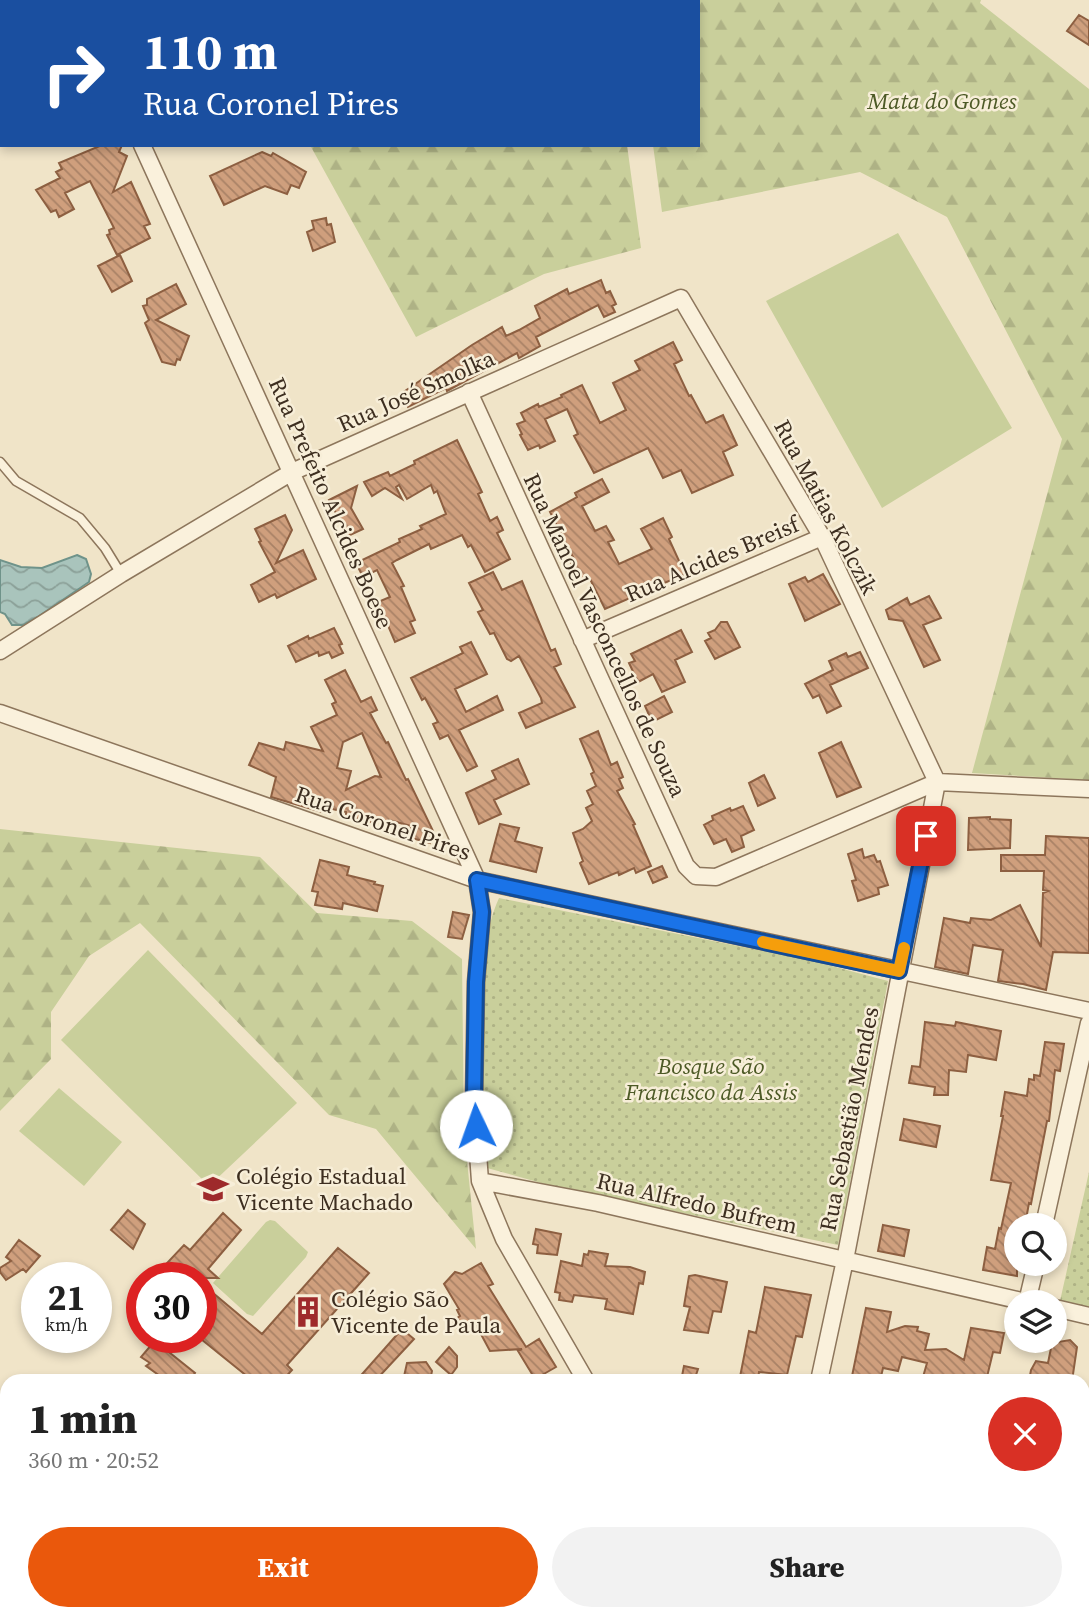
<!DOCTYPE html>
<meta charset="utf-8">
<style>
:root{--surface:#fff;--page:#f2f2f2;--text:#222;--muted:#767676;--accent:#ea580c}
body{margin:0;font-family:"Source Serif 4",serif;background:var(--page);color:var(--text);height:100vh;display:flex;flex-direction:column;font-size:26px;white-space:nowrap}
*{box-sizing:border-box;margin:0}
p{font-size:23px;color:var(--muted)}
.icon{flex:none;width:38px;height:38px;fill:none;stroke:currentColor;stroke-width:2;stroke-linecap:round;stroke-linejoin:round}
.map{position:relative;flex:1;overflow:hidden}
.side{position:absolute;left:0px;top:1374px;width:1090px;height:247px;display:flex;flex-direction:column;background:var(--surface);border-radius:21px 21px 0 0;box-shadow:0 4px 10px #0003}
.side>*{flex:none}
.top-card{position:absolute;left:0px;top:0px;width:700px;height:147px;box-shadow:0 4px 10px #0003;background:#1a4fa0;color:#fff;overflow:hidden}
.fabs{position:absolute;left:1004px;top:1213px;display:grid;gap:14px}
.fabs a{display:grid;place-items:center;width:63px;height:63px;border-radius:50%;background:var(--surface);box-shadow:0 4px 10px #0003;font-size:35px}
.speed{position:absolute;left:21px;top:1262px;display:flex;gap:14px;font-size:35px;font-weight:700;text-align:center}
.speed>*{display:grid;place-content:center;width:91px;height:91px;border-radius:50%;background:var(--surface);box-shadow:0 4px 10px #0003;line-height:1}
.speed small{font-size:18px;font-weight:400}
.speed .limit{border:10px solid #d22;background:#fff;color:#111}
.pin{position:absolute;display:grid;place-items:center;width:60px;height:60px;color:#fff;margin:-30px;border-radius:14px;box-shadow:0 4px 10px #0006}
.me{position:absolute;width:77px;margin:-38px;rotate:357deg;stroke-linejoin:round;filter:drop-shadow(0 0 5px #0008)}
.turn{display:flex;align-items:center;gap:24px;height:147px;padding:0 28px;font-size:32px}
.turn .icon{width:91px;height:91px;stroke-width:2.5}
.turn b{display:block;font-size:49px;line-height:60px}
.round{display:grid;place-items:center;flex:none;width:74px;height:74px;border-radius:37px;background:var(--page)}
.overview{display:flex;align-items:center;justify-content:space-between;height:119px;padding:0 28px}
h1{font-size:42px;font-weight:800;line-height:52px}
.primary-button{display:flex;gap:14px;margin-top:auto;padding:14px 28px}
.primary-button a{flex:1;height:80px;border-radius:42px;background:var(--accent);color:#fff;font-size:28px;font-weight:800;line-height:80px;text-align:center}
.primary-button a+a{background:var(--page);color:var(--text)}
.map>svg:first-child{display:block}
</style>
<div class="map">
<svg width="1089" height="1619" viewBox="0 0 1089 1619">
<defs>
<pattern id="forest-firs" width="22" height="20" patternUnits="userSpaceOnUse" patternTransform="scale(1.75)"><rect width="22" height="20" fill="#c9cf9b"/><path d="M5 1l3.5 6h-7zM16 11l3.5 6h-7z" fill="#aeb285"/></pattern>
<pattern id="park-dots" width="8" height="8" patternUnits="userSpaceOnUse" patternTransform="scale(1.75)"><rect width="8" height="8" fill="#c9cf9b"/><path d="M2 2h.1M6 6h.1" fill="none" stroke="#aeb285" stroke-width="1.8" stroke-linecap="round"/></pattern>
<pattern id="water-waves" width="16" height="10" patternUnits="userSpaceOnUse" patternTransform="scale(1.75)"><rect width="16" height="10" fill="#a9c4bc"/><path d="M0 5q4-4 8 0t8 0" fill="none" stroke="#8ba098"/></pattern>
<pattern id="building-back-hatch" width="6" height="6" patternUnits="userSpaceOnUse" patternTransform="scale(1.75)"><rect width="6" height="6" fill="#cf9f7d"/><path d="M-1 5l2 2M0 0l6 6M5-1l2 2" fill="none" stroke="#a98266"/></pattern>
</defs>
<rect width="100%" height="100%" fill="#f0e4c8"/>
<!-- grass -->
<path fill="#c9cf9b" d="M 898,233 L 1012,428 L 882,508 L 766,301 Z
M 148,950 L 297,1103 L 209,1186 L 61,1040 Z
M 59,1088 L 122,1142 L 84,1186 L 19,1131 Z
M 270,1220 L 275,1221 L 308,1252 L 306,1257 L 253,1316 L 247,1314 L 213,1283 L 266,1222 Z"/>
<!-- forest -->
<path fill="url(#forest-firs)" d="M 231,0 L 608,0 L 608,2 L 232,2 Z
M 633,0 L 981,0 L 980,3 L 1089,89 L 1089,780 L 972,773 L 1062,439 L 947,217 L 860,172 L 662,212 L 653,145 L 698,145 L 698,2 Z
M 310,145 L 627,145 L 641,248 L 544,274 L 416,337 Z
M 0,829 L 260,857 L 317,913 L 412,921 L 462,959 L 464,1131 L 476,1249 L 376,1129 L 329,1115 L 140,923 L 89,956 L 51,1012 L 51,1059 L 0,1111 Z"/>
<!-- park -->
<path fill="url(#park-dots)" d="M 499,898 L 813,961 L 888,981 L 838,1245 L 552,1186 L 487,1168 C 479,1093 468,967 499,898 Z
M 1089,1172 L 1089,1307 L 1060,1301 Z
M 749,1614 L 912,1614 L 911,1619 L 753,1619 Z"/>
<!-- water -->
<path fill="url(#water-waves)" stroke="#6f938a" stroke-width="2" d="M 77,555 L 86,559 L 91,574 L 89,582 L 39,616 L 23,625 L 12,625 L 5,614 L 0,612 L 0,560 L 21,567 L 42,568 Z"/>
<!-- building -->
<path fill="url(#building-back-hatch)" stroke="#8d5f41" stroke-width="2" fill-rule="evenodd" d="M 1079,15 L 1089,21 L 1089,45 L 1067,31 Z
M 102,145 L 122,145 L 119,152 L 127,156 L 113,192 L 131,182 L 150,224 L 144,226 L 150,238 L 117,255 L 107,235 L 110,234 L 109,230 L 114,228 L 90,181 L 65,193 L 74,209 L 59,217 L 56,210 L 51,212 L 36,190 L 60,178 L 56,172 L 62,169 L 59,163 Z
M 262,152 L 271,156 L 273,153 L 306,172 L 299,188 L 291,185 L 287,194 L 265,186 L 224,205 L 210,176 Z
M 326,218 L 327,225 L 331,224 L 335,242 L 313,251 L 307,232 L 314,229 L 312,221 Z
M 120,255 L 132,281 L 112,292 L 98,266 Z
M 601,280 L 606,293 L 610,291 L 616,304 L 612,306 L 615,312 L 604,317 L 598,305 L 536,337 L 540,346 L 519,358 L 517,353 L 447,391 L 446,388 L 408,407 L 402,393 L 472,345 L 502,327 L 506,336 L 519,330 L 540,318 L 535,306 L 567,289 L 569,294 Z
M 176,284 L 186,304 L 156,320 L 189,336 L 180,360 L 177,359 L 175,365 L 162,362 L 145,323 L 149,320 L 143,306 L 147,305 L 147,299 Z
M 673,342 L 682,360 L 674,364 L 689,396 L 691,395 L 706,423 L 723,415 L 737,445 L 723,452 L 733,475 L 692,493 L 681,470 L 663,478 L 648,448 L 594,473 L 574,436 L 578,434 L 567,409 L 545,419 L 555,441 L 540,448 L 539,445 L 528,450 L 520,435 L 522,434 L 517,424 L 525,421 L 521,413 L 538,404 L 539,407 L 562,397 L 561,395 L 582,385 L 600,423 L 626,410 L 613,383 L 640,370 L 635,361 Z
M 457,440 L 482,492 L 478,494 L 490,521 L 497,517 L 503,530 L 497,533 L 510,559 L 485,572 L 471,545 L 468,547 L 462,535 L 431,549 L 429,544 L 397,560 L 392,563 L 404,586 L 401,587 L 415,620 L 410,622 L 415,633 L 395,642 L 378,602 L 390,597 L 377,570 L 363,577 L 356,563 L 400,542 L 399,539 L 422,529 L 420,526 L 446,514 L 437,491 L 434,493 L 431,485 L 407,499 L 399,485 L 396,487 L 402,499 L 385,488 L 372,496 L 364,482 L 388,472 L 390,476 L 415,464 L 414,461 Z
M 602,479 L 609,492 L 582,506 L 595,531 L 606,526 L 614,540 L 608,542 L 619,564 L 652,549 L 641,529 L 663,518 L 672,537 L 669,539 L 685,574 L 605,609 L 589,577 L 580,581 L 571,563 L 575,561 L 550,512 L 577,497 L 575,493 Z
M 357,486 L 351,508 L 363,529 L 348,536 L 329,500 Z
M 285,515 L 292,530 L 276,563 L 303,550 L 316,579 L 277,598 L 275,594 L 259,602 L 251,585 L 275,572 L 259,542 L 261,541 L 255,529 Z
M 493,572 L 502,590 L 522,581 L 551,651 L 555,649 L 561,664 L 554,667 L 575,707 L 526,728 L 519,713 L 542,703 L 541,698 L 519,656 L 511,661 L 507,659 L 494,633 L 490,634 L 478,612 L 483,610 L 469,583 Z
M 823,574 L 840,604 L 805,621 L 789,584 L 805,577 L 808,582 Z
M 929,596 L 941,618 L 923,625 L 940,660 L 924,667 L 903,621 L 889,619 L 886,610 L 907,598 L 910,605 Z
M 721,622 L 727,622 L 740,647 L 715,659 L 705,641 L 711,638 L 708,633 L 715,630 Z
M 334,628 L 342,644 L 339,645 L 343,653 L 332,658 L 329,652 L 319,656 L 318,652 L 296,662 L 288,646 L 308,636 L 309,639 Z
M 681,630 L 692,652 L 675,660 L 685,682 L 662,692 L 653,674 L 638,682 L 629,663 L 635,661 L 631,654 Z
M 471,642 L 487,674 L 455,689 L 466,712 L 497,696 L 503,710 L 459,730 L 477,766 L 467,771 L 448,735 L 440,739 L 433,724 L 438,722 L 425,698 L 422,700 L 411,678 L 463,653 L 460,647 Z
M 860,652 L 868,668 L 830,685 L 841,706 L 827,713 L 819,695 L 813,698 L 805,684 L 833,670 L 829,661 L 846,653 L 848,657 Z
M 345,670 L 361,702 L 371,697 L 377,710 L 370,713 L 386,743 L 388,742 L 406,780 L 408,779 L 434,833 L 430,843 L 408,837 L 411,826 L 389,820 L 388,823 L 377,820 L 376,823 L 346,816 L 346,812 L 323,807 L 322,812 L 271,797 L 276,777 L 249,765 L 259,743 L 284,750 L 286,742 L 323,751 L 311,727 L 337,715 L 332,704 L 336,702 L 325,680 ZM 362,733 L 381,777 L 375,776 L 346,790 L 351,771 L 337,768 L 343,742 Z
M 664,696 L 672,712 L 652,722 L 645,706 Z
M 598,731 L 611,765 L 617,762 L 623,777 L 619,779 L 623,788 L 617,791 L 635,824 L 633,825 L 651,866 L 636,873 L 634,868 L 619,875 L 618,872 L 589,884 L 580,863 L 583,861 L 573,833 L 583,829 L 592,821 L 586,808 L 593,804 L 587,791 L 596,786 L 591,774 L 594,772 L 580,739 Z
M 841,742 L 861,787 L 837,797 L 819,753 Z
M 518,759 L 529,784 L 494,800 L 501,814 L 479,824 L 466,793 L 496,779 L 492,771 Z
M 764,775 L 775,798 L 758,806 L 749,783 Z
M 743,806 L 754,830 L 741,836 L 744,847 L 732,852 L 726,839 L 714,844 L 704,825 L 713,820 L 712,816 L 730,808 L 731,811 Z
M 990,817 L 990,819 L 1011,820 L 1010,848 L 968,850 L 969,818 Z
M 500,824 L 519,828 L 515,841 L 542,848 L 536,872 L 490,861 Z
M 1046,836 L 1089,838 L 1089,953 L 1053,952 L 1046,990 L 1023,984 L 998,981 L 1003,950 L 973,945 L 968,974 L 935,967 L 944,918 L 970,923 L 971,918 L 991,920 L 1020,905 L 1041,947 L 1043,893 L 1048,891 L 1043,890 L 1044,871 L 1001,871 L 1001,855 L 1045,855 Z
M 862,849 L 864,858 L 874,855 L 877,862 L 880,861 L 888,885 L 878,888 L 879,894 L 858,901 L 852,881 L 856,880 L 848,854 Z
M 320,860 L 349,867 L 347,875 L 375,882 L 374,884 L 383,886 L 377,911 L 343,903 L 342,909 L 315,905 L 318,892 L 312,891 Z
M 662,866 L 667,877 L 653,883 L 648,872 Z
M 453,912 L 469,915 L 462,939 L 448,937 Z
M 925,1022 L 955,1026 L 956,1022 L 1001,1031 L 996,1060 L 968,1055 L 966,1072 L 949,1070 L 948,1095 L 934,1095 L 935,1087 L 909,1083 L 912,1066 L 920,1067 Z
M 1045,1042 L 1064,1044 L 1060,1071 L 1055,1070 L 1049,1121 L 1047,1121 L 1031,1204 L 1029,1203 L 1025,1225 L 1017,1225 L 1017,1276 L 983,1270 L 987,1247 L 995,1249 L 999,1228 L 1001,1229 L 1011,1183 L 991,1180 L 1003,1116 L 1001,1116 L 1005,1092 L 1027,1096 L 1029,1079 L 1034,1080 L 1034,1075 L 1040,1076 Z
M 904,1119 L 940,1126 L 936,1147 L 900,1140 Z
M 128,1210 L 145,1224 L 133,1249 L 111,1230 Z
M 223,1213 L 241,1230 L 208,1269 L 218,1278 L 153,1278 L 184,1245 L 190,1250 Z
M 883,1225 L 909,1230 L 904,1256 L 878,1251 Z
M 536,1229 L 561,1234 L 557,1255 L 537,1253 L 538,1245 L 533,1244 Z
M 19,1240 L 40,1256 L 26,1272 L 23,1269 L 6,1280 L 0,1272 L 0,1268 L 11,1261 L 6,1257 Z
M 338,1248 L 369,1273 L 287,1365 L 292,1370 L 282,1381 L 253,1381 L 201,1339 L 201,1283 L 262,1334 Z
M 589,1251 L 608,1254 L 605,1266 L 630,1267 L 645,1272 L 643,1284 L 639,1283 L 633,1314 L 605,1309 L 607,1299 L 574,1295 L 572,1302 L 559,1300 L 560,1293 L 555,1292 L 561,1261 L 582,1266 L 584,1254 L 588,1255 Z
M 481,1263 L 493,1284 L 488,1286 L 526,1347 L 539,1339 L 556,1367 L 535,1379 L 518,1351 L 522,1349 L 490,1351 L 476,1325 L 459,1330 L 453,1321 L 460,1316 L 457,1310 L 459,1309 L 444,1284 L 455,1272 L 462,1274 Z
M 695,1275 L 727,1282 L 721,1312 L 713,1311 L 708,1333 L 684,1330 L 690,1307 L 684,1306 L 689,1276 Z
M 765,1287 L 811,1295 L 802,1337 L 796,1336 L 787,1375 L 759,1372 L 758,1379 L 740,1377 L 749,1331 L 756,1333 Z
M 866,1308 L 891,1312 L 887,1332 L 905,1326 L 918,1327 L 917,1331 L 929,1334 L 925,1350 L 946,1349 L 964,1360 L 971,1328 L 1004,1333 L 1000,1353 L 993,1352 L 986,1381 L 926,1381 L 927,1378 L 923,1377 L 927,1363 L 902,1357 L 898,1371 L 883,1368 L 880,1381 L 851,1381 Z
M 402,1329 L 414,1339 L 375,1381 L 356,1381 Z
M 1070,1340 L 1077,1347 L 1072,1381 L 1029,1381 L 1031,1370 L 1036,1361 L 1048,1363 L 1052,1343 Z
M 152,1344 L 158,1348 L 160,1345 L 195,1373 L 189,1381 L 167,1381 L 146,1366 L 150,1363 L 141,1357 Z
M 449,1347 L 457,1356 L 457,1367 L 451,1375 L 436,1362 Z
M 426,1362 L 432,1371 L 430,1381 L 403,1381 L 407,1363 Z
M 684,1366 L 698,1369 L 694,1381 L 681,1381 Z"/>
<g fill="none" stroke-linecap="round" stroke-linejoin="round">
<defs>
<path id="service" d="M 0,462 L 16,481 L 80,518 L 105,548 L 121,574"/>
<path id="minor" d="M 40,0 L 41,2
M 142,145 L 477,880 L 482,912 L 476,982 L 474,1099 L 480,1181 L 504,1239 L 586,1381
M 469,392 L 686,866 L 696,876 L 716,877 L 937,782 L 1089,789
M 582,640 L 822,537
M 0,651 L 121,574 L 292,472 L 681,298 L 822,537 L 937,782 L 845,1260 L 819,1381
M 0,713 L 477,880 L 1089,1011
M 480,1181 L 598,1203 L 1026,1302
M 1044,1225 L 1089,1023
M 1027,1302 L 1036,1264
M 1055,1308 L 1089,1316
M 1083,1510 L 1089,1486
M 1083,1570 L 1089,1571
M 734,1614 L 738,1619"/>
</defs>
<!-- service casing -->
<use href="#service" stroke="#8d765c" stroke-width="11"/>
<!-- minor casing -->
<use href="#minor" stroke="#8d765c" stroke-width="19"/>
<!-- service -->
<use href="#service" stroke="#faf1dc" stroke-width="8"/>
<!-- minor -->
<use href="#minor" stroke="#faf1dc" stroke-width="16"/>
</g>
<g fill="none" stroke-linecap="round" stroke-linejoin="round">
<defs>
<path id="route" d="M 476,1126 L 474,1099 L 476,982 L 482,912 L 477,880 L 899,971 L 926,836"/>
</defs>
<!-- route casing -->
<use href="#route" stroke="#114b97" stroke-width="18"/>
<!-- route -->
<use href="#route" stroke="#1a73e8" stroke-width="12"/>
<!-- slow -->
<path stroke="#f59e0b" stroke-width="12" d="M 763,942 L 899,971 L 904,948"/>
</g>
<!-- icons -->
<defs>
<symbol id="school-bare" viewBox="-9 -9 18 18"><path d="M0-5L7-2L0 1L-7-2ZM-4 1L0 2.5L4 1V4Q0 6-4 4Z" fill="#9e2a2b" stroke="#f7eed8" stroke-width="2.5" paint-order="stroke"/></symbol>
<symbol id="building-bare" viewBox="-9 -9 18 18"><path d="M-4-6H4V6H1V3H-1V6H-4ZM-2.5-4.3h1.7v1.8h-1.7ZM.8-4.3h1.7v1.8H.8ZM-2.5-1h1.7V.8h-1.7ZM.8-1h1.7V.8H.8Z" fill="#9e2a2b" stroke="#f7eed8" stroke-width="2.5" paint-order="stroke"/></symbol>
</defs>
<g fill-rule="evenodd">
<use href="#school-bare" x="191" y="1167" width="44" height="44"/>
<use href="#building-bare" x="286" y="1290" width="44" height="44"/>
</g>
<g text-anchor="middle" stroke-width="5" stroke-linejoin="round" paint-order="stroke">
<!-- park labels -->
<g font-size="23" font-style="italic" fill="#4d5a26" stroke="#f7eed8">
<text x="942" y="109">Mata do Gomes</text>
<text x="711" y="1074">Bosque São<tspan x="711" dy="26">Francisco da Assis</tspan></text>
</g>
<!-- street labels -->
<g font-size="23" fill="#3d2e20" stroke="#f7eed8">
<text transform="translate(416 391) rotate(-24)" y="8">Rua José Smolka</text>
<text transform="translate(331 503) rotate(66)" y="8">Rua Prefeito Alcides Boese</text>
<text transform="translate(826 507) rotate(62)" y="8">Rua Matias Kolczik</text>
<text transform="translate(712 559) rotate(-23)" y="8">Rua Alcides Breisf</text>
<text transform="translate(605 635) rotate(65)" y="8">Rua Manoel Vasconcellos de Souza</text>
<text transform="translate(383 823) rotate(19)" y="8">Rua Coronel Pires</text>
<text transform="translate(849 1119) rotate(-79)" y="8">Rua Sebastião Mendes</text>
<text transform="translate(697 1203) rotate(13)" y="8">Rua Alfredo Bufrem</text>
</g>
<!-- poi labels -->
<g font-size="23" fill="#3d2e20" stroke="#f7eed8" text-anchor="start">
<text x="236" y="1184">Colégio Estadual<tspan x="236" dy="26">Vicente Machado</tspan></text>
<text x="331" y="1307">Colégio São<tspan x="331" dy="26">Vicente de Paula</tspan></text>
</g>
</g>
</svg>
<div class="fabs">
<a><svg class="icon" aria-label="search" viewBox="0 0 24 24"><circle cx="10" cy="10" r="6"/><path d="M15 15l6 6"/></svg></a>
<a><svg class="icon" aria-label="layers" viewBox="0 0 24 24"><path d="M12 4l9 5-9 5-9-5zM3 14l9 5 9-5"/></svg></a>
</div>
<div class="speed"><div>21<small>km/h</small></div><div class="limit">30</div></div>
<div class="pin" style="left:926px;top:836px;background:#d93025"><svg class="icon" aria-label="arrive" viewBox="0 0 24 24"><path d="M6 21V4h12l-3 4 3 4H6"/></svg></div>
<svg class="me" style="left:476px;top:1126px" viewBox="-20 -20 40 40"><circle r="19" fill="#fff"/><path d="M0-13L10 11 0 6-10 11z" fill="#1a73e8"/></svg>
<div class="top-card">
<div class="turn"><svg class="icon" aria-label="right" viewBox="0 0 24 24"><path d="M7 20v-9h11M14 6l5 5-5 5"/></svg><div><b>110 m</b>Rua Coronel Pires</div></div>
</div>
<section class="side">
<div class="overview"><div><h1>1 min</h1><p>360 m · 20:52</p></div><a class="round" style="background:#d93025;color:#fff"><svg class="icon" aria-label="close" viewBox="0 0 24 24"><path d="M6 6l12 12M18 6L6 18"/></svg></a></div>
<div class="primary-button"><a>Exit</a><a>Share</a></div>
</section>
</div>
